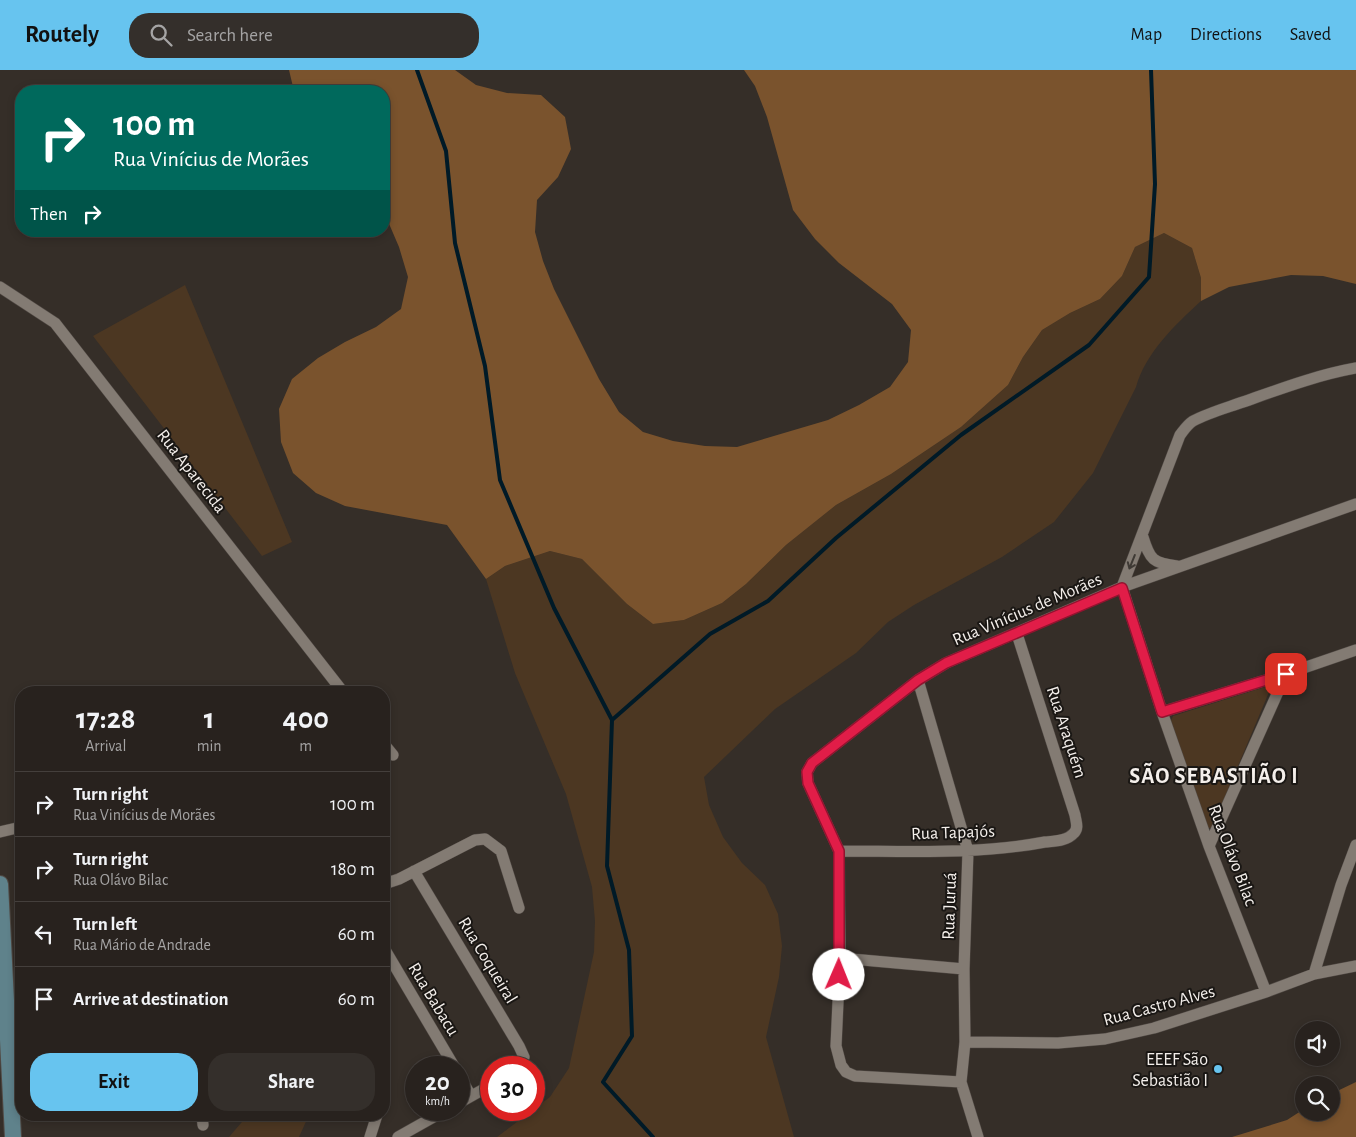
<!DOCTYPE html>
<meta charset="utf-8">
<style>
:root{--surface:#28221e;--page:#342f2b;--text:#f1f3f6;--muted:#a5a4a4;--line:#443f3c;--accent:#67c4ef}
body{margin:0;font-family:"Alegreya Sans",sans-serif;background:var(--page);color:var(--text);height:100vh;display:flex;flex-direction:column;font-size:19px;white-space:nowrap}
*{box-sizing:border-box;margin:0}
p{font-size:16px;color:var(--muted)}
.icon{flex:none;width:28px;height:28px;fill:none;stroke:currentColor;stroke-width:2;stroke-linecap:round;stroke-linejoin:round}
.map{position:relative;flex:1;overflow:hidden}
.panel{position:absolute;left:15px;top:616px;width:375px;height:435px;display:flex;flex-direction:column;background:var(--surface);border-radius:20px;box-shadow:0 2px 8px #0003,0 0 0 1px var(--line)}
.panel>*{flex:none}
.guide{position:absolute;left:15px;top:15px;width:375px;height:152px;border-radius:20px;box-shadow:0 2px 8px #0003,0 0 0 1px var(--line);background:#00695c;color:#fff;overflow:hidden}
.tools{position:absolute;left:1295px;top:951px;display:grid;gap:10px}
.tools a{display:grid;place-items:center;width:45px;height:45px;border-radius:50%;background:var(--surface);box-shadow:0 2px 8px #0003,0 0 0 1px var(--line);font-size:25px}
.speed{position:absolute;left:405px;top:986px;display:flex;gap:10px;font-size:25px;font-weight:700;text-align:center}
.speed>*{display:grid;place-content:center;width:65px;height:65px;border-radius:50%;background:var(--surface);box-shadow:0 2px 8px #0003,0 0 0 1px var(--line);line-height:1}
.speed small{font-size:12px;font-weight:400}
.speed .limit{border:8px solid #d22;background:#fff;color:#111}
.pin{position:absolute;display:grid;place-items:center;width:42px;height:42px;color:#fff;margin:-21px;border-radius:10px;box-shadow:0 2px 8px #0006}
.me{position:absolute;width:55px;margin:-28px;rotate:1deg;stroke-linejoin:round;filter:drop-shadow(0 0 4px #0008)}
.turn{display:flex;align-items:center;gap:18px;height:105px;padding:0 15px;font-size:22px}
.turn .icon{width:65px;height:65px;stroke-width:2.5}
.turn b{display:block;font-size:35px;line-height:42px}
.then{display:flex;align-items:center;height:48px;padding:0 15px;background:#0003;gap:10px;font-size:19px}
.eta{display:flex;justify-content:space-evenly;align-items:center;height:85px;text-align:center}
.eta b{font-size:30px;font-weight:700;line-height:35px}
.primary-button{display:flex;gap:10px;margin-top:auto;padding:10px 15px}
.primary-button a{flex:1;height:58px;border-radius:20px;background:var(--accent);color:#111;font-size:20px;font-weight:700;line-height:58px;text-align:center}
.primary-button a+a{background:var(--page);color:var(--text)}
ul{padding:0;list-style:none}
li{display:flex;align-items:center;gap:15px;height:65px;padding:0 15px;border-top:1px solid var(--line)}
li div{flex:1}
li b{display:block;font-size:19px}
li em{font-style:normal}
header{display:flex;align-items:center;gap:30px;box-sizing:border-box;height:70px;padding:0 25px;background:var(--accent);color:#111}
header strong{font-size:24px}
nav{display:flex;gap:28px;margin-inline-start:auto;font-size:18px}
.search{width:350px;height:45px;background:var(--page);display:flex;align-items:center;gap:12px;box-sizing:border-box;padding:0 18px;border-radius:20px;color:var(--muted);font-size:19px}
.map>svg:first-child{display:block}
</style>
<header>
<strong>Routely</strong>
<div class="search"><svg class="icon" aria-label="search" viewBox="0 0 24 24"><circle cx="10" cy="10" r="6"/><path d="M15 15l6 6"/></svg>Search here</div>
<nav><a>Map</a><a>Directions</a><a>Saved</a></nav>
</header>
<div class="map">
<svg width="1356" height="1067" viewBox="0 0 1356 1067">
<rect width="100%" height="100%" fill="#352e28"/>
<!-- green -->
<path fill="#4c3722" d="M 1164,163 L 1192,178 L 1201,208 L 1201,231 C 1175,255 1146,282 1136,317 L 1093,403 L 1054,452 L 1002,487 L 914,535 L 888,552 L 856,583 L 775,639 L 704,707 L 709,735 L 723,767 L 742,793 L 765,815 L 778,844 L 782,876 L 779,907 L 766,967 L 794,1067 L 497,1067 L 550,1027 L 569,998 L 594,882 L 595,851 L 592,817 L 566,724 L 515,603 L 486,509 L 505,496 L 550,481 L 582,489 L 627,534 L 653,554 L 684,550 L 722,533 L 746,514 L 786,475 L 836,435 L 891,404 L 961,357 L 1008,315 L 1023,287 L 1042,260 L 1070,243 L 1100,229 L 1122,206 L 1135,177 Z
M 185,215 L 292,472 L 262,486 L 93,266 Z
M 1265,617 L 1269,622 L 1212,758 L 1207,758 L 1170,653 L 1173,646 Z
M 248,1045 L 309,1045 L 299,1067 L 229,1067 Z"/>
<!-- forest -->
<path fill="#7a532d" d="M 289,0 L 455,0 L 476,15 L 507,23 L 541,25 L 565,47 L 571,79 L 558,107 L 537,130 L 535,162 L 543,191 L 554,219 L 599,309 L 619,342 L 643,362 L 673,371 L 705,376 L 737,377 L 828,350 L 859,335 L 890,317 L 908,292 L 911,260 L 892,234 L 839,193 L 815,169 L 793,140 L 767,47 L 755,16 L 744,0 L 1356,0 L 1356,214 L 1323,206 L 1291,205 L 1229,217 L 1201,231 L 1201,208 L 1192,178 L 1164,163 L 1135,177 L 1122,206 L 1100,229 L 1070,243 L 1042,260 L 1023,287 L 1008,315 L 961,357 L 891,404 L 836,435 L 786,475 L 746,514 L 722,533 L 684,550 L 653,554 L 627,534 L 582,489 L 550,481 L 505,496 L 486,509 L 447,455 L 345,436 L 316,423 L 293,403 L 281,372 L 279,339 L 292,309 L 318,288 L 345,272 L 376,257 L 401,239 L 408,207 L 399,177 L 384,142 L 384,21 L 294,21 Z
M 1356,1012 L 1356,1067 L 1232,1067 L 1287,1050 L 1304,1039 L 1304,1042 L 1331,1042 L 1331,1024 Z"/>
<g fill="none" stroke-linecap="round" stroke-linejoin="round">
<!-- stream -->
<path stroke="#001a27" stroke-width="4" d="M 417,0 L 446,81 L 455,173 L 485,296 L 500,410 L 554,538 L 612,650 L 607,796 L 629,880 L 632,966 L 603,1012 L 653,1067
M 612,650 L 710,564 L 768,531 L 836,468 L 961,365 L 1089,275 L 1149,207 L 1155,114 L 1151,0"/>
<defs>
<path id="street" d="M 0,217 L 55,253 L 343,622
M 1143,467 C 1150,490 1153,493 1177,496
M 1122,517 L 1162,642 L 1209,776 L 1266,922
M 1122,517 L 1180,365 C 1184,360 1187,355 1193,351 C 1208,343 1226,338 1243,332 C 1280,319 1317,305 1356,298
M 918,610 L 968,781 L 964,899 L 965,972 L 961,1012 L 978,1067
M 1162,642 L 1286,604 L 1356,580
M 384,674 L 393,685
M 0,762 L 21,757
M 1209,776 L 1286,604
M 839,781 C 908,781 977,785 1045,772 C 1055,771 1067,771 1074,763 C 1079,758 1076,752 1075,745 L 1017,564
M 414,801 L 519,976 L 524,987 L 521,998
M 384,814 L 399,809 L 475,770 L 485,769 L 501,781 L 519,838
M 384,878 L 455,998
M 840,888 L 964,899
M 1314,904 L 1341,815 L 1356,775
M 965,972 L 1058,973 L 1105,969 L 1154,958 L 1266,922 L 1314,904 L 1356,896
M 459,1005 L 471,1026
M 961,1012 L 855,1006 L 846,1002 L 841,995 L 836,976 L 840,888 L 839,781 L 808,713 L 807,702 L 812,693 L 918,610 L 946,593 L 1122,517 L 1356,434
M 459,1033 L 491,1015
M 202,1045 L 203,1055
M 370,1067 L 377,1045
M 398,1067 L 446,1040"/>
<path id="secondary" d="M 0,814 L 13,1067"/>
</defs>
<!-- street casing -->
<use href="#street" stroke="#514a45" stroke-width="12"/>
<!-- secondary casing -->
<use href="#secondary" stroke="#514a45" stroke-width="18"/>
<!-- street -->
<use href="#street" stroke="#837b73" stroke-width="11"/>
<!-- secondary -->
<use href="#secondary" stroke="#5f828b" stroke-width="16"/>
</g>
<!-- one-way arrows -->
<defs><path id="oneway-shaft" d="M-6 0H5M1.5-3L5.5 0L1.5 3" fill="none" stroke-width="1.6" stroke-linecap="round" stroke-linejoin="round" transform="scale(1.25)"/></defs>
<use stroke="#3f3a35" href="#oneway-shaft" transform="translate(1132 492) rotate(112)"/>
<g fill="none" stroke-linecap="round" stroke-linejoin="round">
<defs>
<path id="route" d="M 839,905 L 839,781 L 808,713 L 807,702 L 812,693 L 918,610 L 946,593 L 1122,518 L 1162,642 L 1286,604"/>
</defs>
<!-- route casing -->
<use href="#route" stroke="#92132f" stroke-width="12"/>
<!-- route -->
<use href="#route" stroke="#e11d48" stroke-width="9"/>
</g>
<!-- markers -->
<circle fill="#67c4ef" stroke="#1a1714" stroke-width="2" cx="1218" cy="999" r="5"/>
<g text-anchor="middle" stroke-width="4" stroke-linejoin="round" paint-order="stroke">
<!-- street labels -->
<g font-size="18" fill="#f4efeb" stroke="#1a1714">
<text transform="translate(192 401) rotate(52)" y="6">Rua Aparecida</text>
<text transform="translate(1027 539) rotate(-23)" y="6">Rua Vinícius de Morães</text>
<text transform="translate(1067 662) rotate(72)" y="6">Rua Araquém</text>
<text transform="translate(953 762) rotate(-2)" y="6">Rua Tapajós</text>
<text transform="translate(1233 785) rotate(69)" y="6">Rua Olávo Bilac</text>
<text transform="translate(949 836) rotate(-88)" y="6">Rua Juruá</text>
<text transform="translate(488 890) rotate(59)" y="6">Rua Coqueiral</text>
<text transform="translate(434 929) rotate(59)" y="6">Rua Babacu</text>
<text transform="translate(1159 935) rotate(-15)" y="6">Rua Castro Alves</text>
</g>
<!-- poi labels -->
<g font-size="18" fill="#f4efeb" stroke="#1a1714" text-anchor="end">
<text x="1208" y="995">EEEF São<tspan x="1208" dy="21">Sebastião I</tspan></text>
</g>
<!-- district labels -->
<g font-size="22" font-weight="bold" letter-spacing="1" fill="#f4efeb" stroke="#1a1714">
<text x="1214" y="713">SÃO SEBASTIÃO I</text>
</g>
</g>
</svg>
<div class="tools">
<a><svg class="icon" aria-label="sound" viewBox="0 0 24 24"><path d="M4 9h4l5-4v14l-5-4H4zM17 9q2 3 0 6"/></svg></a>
<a><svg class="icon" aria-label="search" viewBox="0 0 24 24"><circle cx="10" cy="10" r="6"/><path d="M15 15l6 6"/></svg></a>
</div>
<div class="speed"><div>20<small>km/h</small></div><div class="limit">30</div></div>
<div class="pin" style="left:1286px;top:604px;background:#d93025"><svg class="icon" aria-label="arrive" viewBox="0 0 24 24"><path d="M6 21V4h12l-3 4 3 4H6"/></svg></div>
<svg class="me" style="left:839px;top:905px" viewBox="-20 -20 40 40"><circle r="19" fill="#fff"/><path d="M0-13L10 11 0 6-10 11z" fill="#e11d48"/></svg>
<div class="guide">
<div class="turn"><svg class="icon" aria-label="right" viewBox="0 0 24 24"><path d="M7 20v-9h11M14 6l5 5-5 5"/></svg><div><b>100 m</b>Rua Vinícius de Morães</div></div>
<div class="then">Then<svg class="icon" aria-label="right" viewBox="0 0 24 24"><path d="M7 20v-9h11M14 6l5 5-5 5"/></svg></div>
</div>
<section class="panel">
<div class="eta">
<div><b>17:28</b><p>Arrival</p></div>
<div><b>1</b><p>min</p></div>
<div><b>400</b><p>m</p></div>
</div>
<ul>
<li><svg class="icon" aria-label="right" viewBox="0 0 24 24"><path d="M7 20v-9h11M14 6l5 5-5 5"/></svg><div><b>Turn right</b><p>Rua Vinícius de Morães</p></div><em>100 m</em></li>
<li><svg class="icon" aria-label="right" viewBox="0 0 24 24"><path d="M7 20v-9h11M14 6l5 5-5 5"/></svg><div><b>Turn right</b><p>Rua Olávo Bilac</p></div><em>180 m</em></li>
<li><svg class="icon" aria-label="left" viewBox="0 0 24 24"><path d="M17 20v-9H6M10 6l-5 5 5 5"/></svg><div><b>Turn left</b><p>Rua Mário de Andrade</p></div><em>60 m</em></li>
<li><svg class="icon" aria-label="arrive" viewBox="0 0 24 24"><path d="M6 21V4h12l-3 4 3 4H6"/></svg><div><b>Arrive at destination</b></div><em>60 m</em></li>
</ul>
<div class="primary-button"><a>Exit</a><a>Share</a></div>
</section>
</div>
